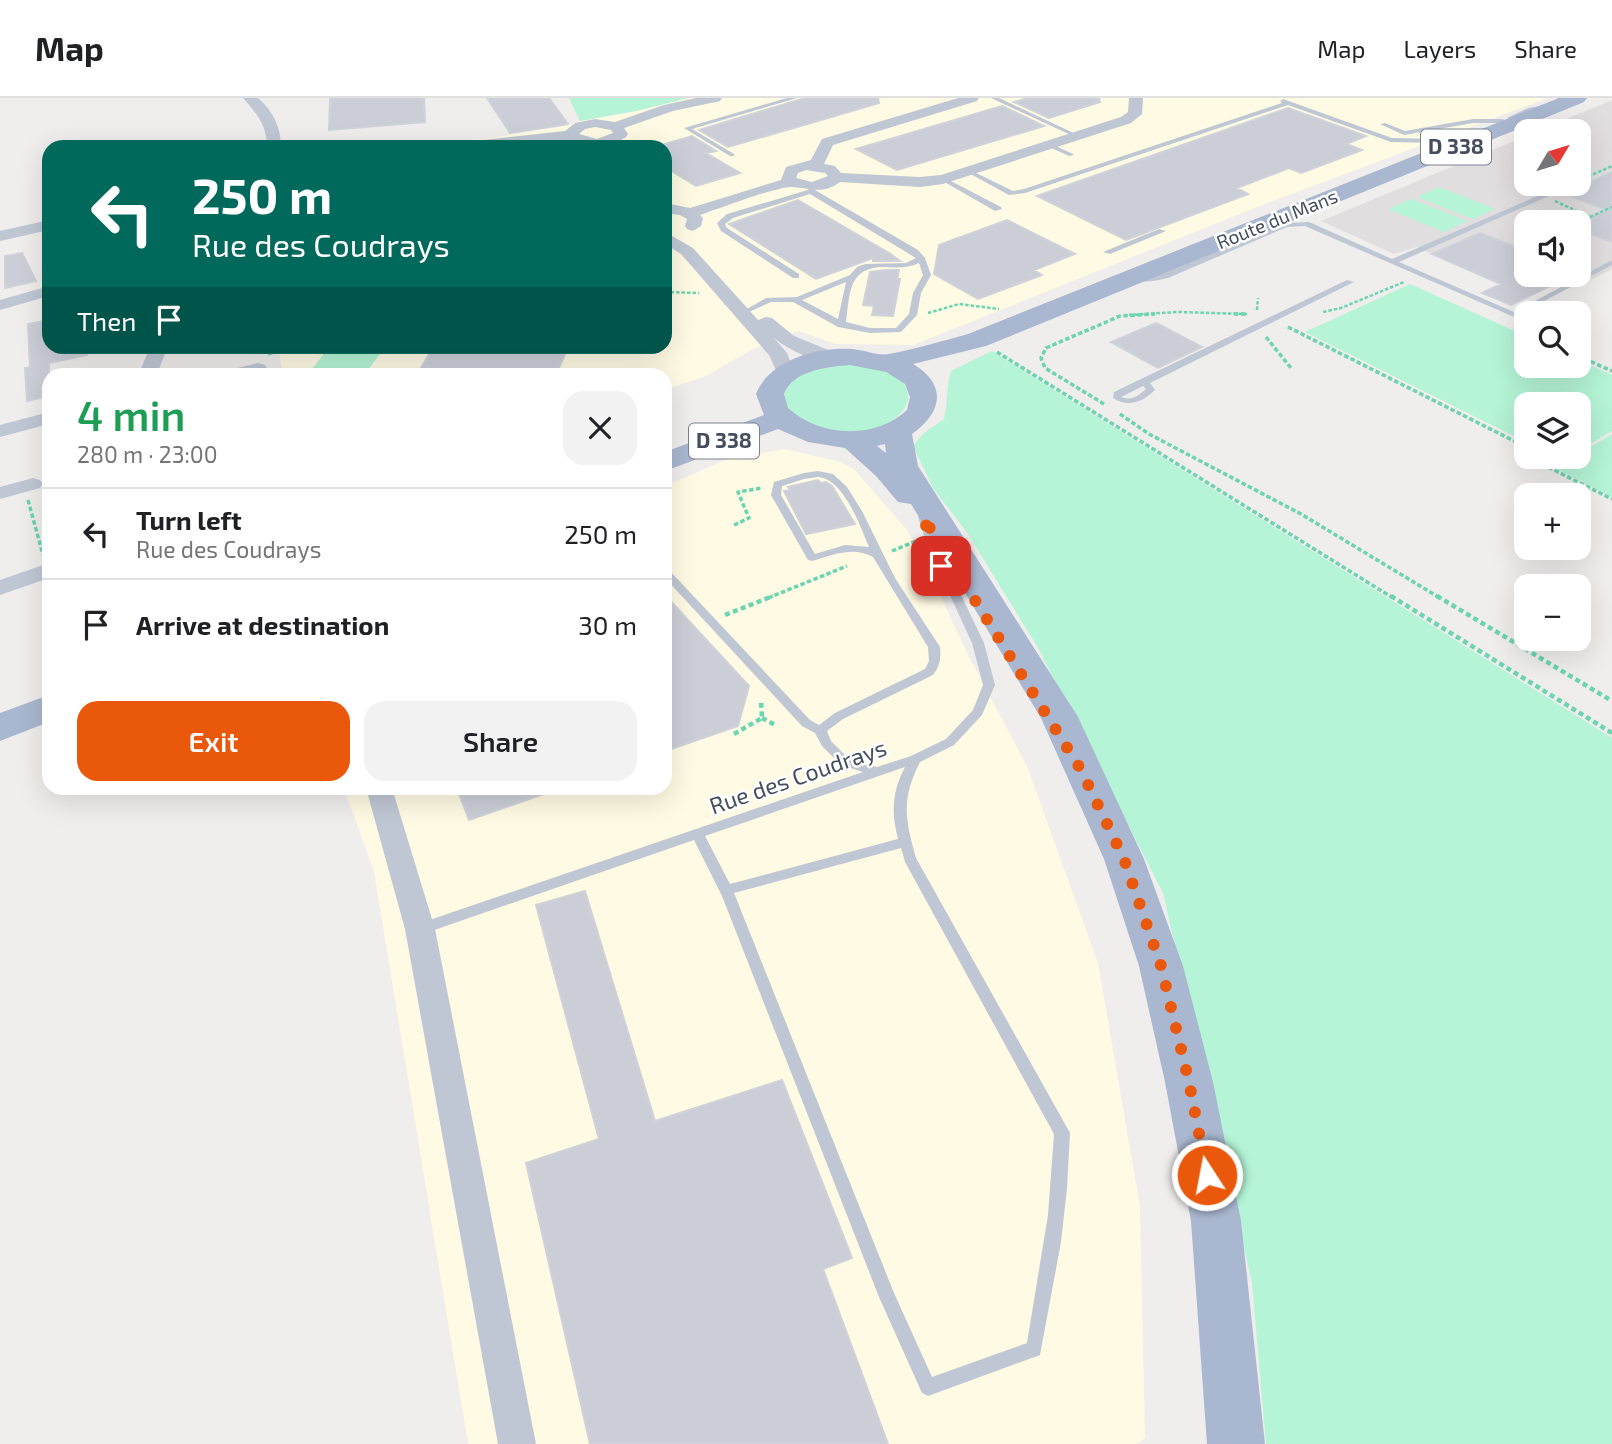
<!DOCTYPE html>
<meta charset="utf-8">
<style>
:root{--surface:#fff;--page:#f2f2f2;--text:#202124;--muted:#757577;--line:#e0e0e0;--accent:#ea580c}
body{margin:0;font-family:"Exo 2",sans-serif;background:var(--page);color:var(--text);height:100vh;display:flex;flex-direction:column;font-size:26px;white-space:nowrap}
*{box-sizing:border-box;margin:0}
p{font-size:23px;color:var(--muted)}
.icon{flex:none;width:38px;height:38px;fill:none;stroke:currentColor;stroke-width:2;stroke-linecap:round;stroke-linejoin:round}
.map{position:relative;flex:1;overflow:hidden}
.drawer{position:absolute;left:42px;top:270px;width:630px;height:427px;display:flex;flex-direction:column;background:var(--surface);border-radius:21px;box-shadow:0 7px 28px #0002}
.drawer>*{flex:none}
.top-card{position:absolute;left:42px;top:42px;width:630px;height:214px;border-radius:21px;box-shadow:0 7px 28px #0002;background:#00695c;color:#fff;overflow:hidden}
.needle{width:46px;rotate:52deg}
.buttons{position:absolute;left:1514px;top:21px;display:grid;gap:14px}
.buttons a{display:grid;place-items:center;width:77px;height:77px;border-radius:14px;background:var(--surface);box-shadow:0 7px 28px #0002;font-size:35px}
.pin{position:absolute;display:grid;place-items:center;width:60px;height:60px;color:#fff;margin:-30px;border-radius:14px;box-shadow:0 4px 10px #0006}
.me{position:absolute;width:77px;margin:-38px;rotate:349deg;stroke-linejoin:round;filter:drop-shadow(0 0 5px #0008)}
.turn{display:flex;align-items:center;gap:24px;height:147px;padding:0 35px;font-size:32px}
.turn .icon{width:91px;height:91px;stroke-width:2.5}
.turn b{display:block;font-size:49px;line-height:60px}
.then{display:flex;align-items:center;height:66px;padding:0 35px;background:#0003;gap:14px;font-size:26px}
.round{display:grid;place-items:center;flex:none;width:74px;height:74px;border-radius:21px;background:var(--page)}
.overview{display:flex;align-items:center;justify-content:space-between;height:119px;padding:0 35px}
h1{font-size:42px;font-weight:600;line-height:52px;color:#1e9e55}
.cta{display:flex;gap:14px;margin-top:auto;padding:14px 35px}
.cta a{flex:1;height:80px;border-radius:21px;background:var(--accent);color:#fff;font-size:28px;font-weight:600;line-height:80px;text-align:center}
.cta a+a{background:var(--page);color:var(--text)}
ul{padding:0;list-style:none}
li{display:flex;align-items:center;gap:21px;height:91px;padding:0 35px;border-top:2px solid var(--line)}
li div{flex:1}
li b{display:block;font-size:26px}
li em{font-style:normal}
header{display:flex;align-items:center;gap:42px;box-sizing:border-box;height:98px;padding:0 35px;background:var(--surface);border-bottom:2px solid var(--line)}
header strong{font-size:33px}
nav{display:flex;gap:38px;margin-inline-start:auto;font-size:24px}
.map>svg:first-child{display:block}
</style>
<header>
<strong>Map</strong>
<nav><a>Map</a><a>Layers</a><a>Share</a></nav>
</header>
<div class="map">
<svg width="1612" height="1346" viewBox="0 0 1612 1346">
<rect width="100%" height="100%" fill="#f0eded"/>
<!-- commercial -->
<path fill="#fefae3" d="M 688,0 L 1548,0 L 1262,107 L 913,247 L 836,246 L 798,233 L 753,251 L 706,278 L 665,292 L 665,276 L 283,276 L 278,249 L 665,248 L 665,49 L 435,49 L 564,28 L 580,23 L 636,13 Z
M 785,351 L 841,364 L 855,372 L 907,432 L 926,467 L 969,559 L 1027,668 L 1098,865 L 1140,1108 L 1145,1340 L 1136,1346 L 468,1346 L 374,774 L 344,690 L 665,690 L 665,388 L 728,361 Z"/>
<!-- education -->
<path fill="#e1dedf" d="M 1612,2 L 1612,171 L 1593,181 L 1579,175 L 1578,124 L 1526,124 L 1526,153 L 1480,135 L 1432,156 L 1417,149 L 1394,156 L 1321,123 L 1526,38 L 1526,86 L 1578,86 L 1578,33 L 1537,33 Z"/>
<!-- green -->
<path fill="#b5f4d6" d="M 569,0 L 688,0 L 636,13 L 580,23 Z
M 1439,89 L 1495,111 L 1473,121 L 1417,99 Z
M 1411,101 L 1467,123 L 1444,134 L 1388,111 Z
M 1410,186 L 1526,238 L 1526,268 L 1578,268 L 1579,262 L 1612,277 L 1612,333 L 1579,353 L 1578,306 L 1526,306 L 1526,344 L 1305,234 Z
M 330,248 L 385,248 L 385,249 L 365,276 L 308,276 Z
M 992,253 L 1612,640 L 1612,1346 L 1266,1346 L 1252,1185 L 1163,795 L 1037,548 L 968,436 L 933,390 L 913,348 L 924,335 L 944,321 C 948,305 946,289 951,273 Z
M 837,266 C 967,269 895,361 811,327 C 802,324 793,314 785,308 C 779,275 812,273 837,266 Z
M 1612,336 L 1612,399 L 1555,370 L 1573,359 L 1578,359 L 1579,356 Z"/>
<!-- building -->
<path fill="#cbced6" stroke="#d0d2da" stroke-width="2" d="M 330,0 L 424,0 L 425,24 L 329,32 Z
M 487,0 L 549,0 L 568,26 L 510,35 Z
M 805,0 L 878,0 L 879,5 L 728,49 L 699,32 Z
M 1028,0 L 1099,0 L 1100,4 L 1049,20 L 1014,4 Z
M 1002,8 L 1044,28 L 897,72 L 856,51 Z
M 1288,10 L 1366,38 L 1346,46 L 1362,52 L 1301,75 L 1289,70 L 1237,90 L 1248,96 L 1126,142 L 1037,98 Z
M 692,38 L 716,53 L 706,55 L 740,75 L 696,88 L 665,69 L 665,46 Z
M 1612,74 L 1612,144 L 1578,131 L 1578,126 L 1607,112 L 1564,96 Z
M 798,102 L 889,155 L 900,163 L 873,163 L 873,160 L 816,181 L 729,126 Z
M 1007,122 L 1075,156 L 1034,172 L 1042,177 L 978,201 L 934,176 L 939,147 Z
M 1480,135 L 1526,153 L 1526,177 L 1572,177 L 1511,207 L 1482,195 L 1501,186 L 1432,156 Z
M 22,155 L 36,183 L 5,190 L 5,158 Z
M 886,172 L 899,172 L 897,181 L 900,181 L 893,218 L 872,217 L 874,208 L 863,207 L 870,174 Z
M 49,222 L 49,248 L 87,248 L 87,257 L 49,265 L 49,298 L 27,303 L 25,270 L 30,269 L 28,226 Z
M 1156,225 L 1202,249 L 1158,270 L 1111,244 Z
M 434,248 L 569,248 L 556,276 L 418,275 Z
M 818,382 L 821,385 L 826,384 L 832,388 L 855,426 L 806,436 L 784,393 L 790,392 L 788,389 Z
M 665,497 L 749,588 L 738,628 L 665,653 Z
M 457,690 L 554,690 L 555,692 L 469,722 Z
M 585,793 L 655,1023 L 782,982 L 852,1160 L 823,1171 L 888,1346 L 590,1346 L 526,1065 L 599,1041 L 536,807 Z"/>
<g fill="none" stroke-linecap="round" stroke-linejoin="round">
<!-- path-far2 -->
<path stroke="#6ad5b0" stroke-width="2.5" stroke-dasharray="3.5 2" stroke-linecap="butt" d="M 1578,83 L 1612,68
M 1555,93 L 1572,86
M 1555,103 L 1590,119 L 1612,109
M 665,194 L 699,195
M 1257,212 L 1258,200
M 1323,214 L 1341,210 L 1404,184
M 928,215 L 959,206 L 999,211
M 1129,217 L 1178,214 L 1247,216"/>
<!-- path-far1 -->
<path stroke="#6ad5b0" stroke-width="3.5" stroke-dasharray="4.5 2.5" stroke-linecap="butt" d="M 1234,216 L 1247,216
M 1288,229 L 1526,349
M 1514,229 L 1526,235
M 1266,239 L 1291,270
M 997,254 L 1393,500
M 268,256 L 290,248
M 1578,258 L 1612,273
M 1104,306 L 1045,270 L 1041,260 L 1046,250 L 1120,218 L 1155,216
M 1120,316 L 1149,336 L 1301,416 L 1440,500
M 1546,359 L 1548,360 L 1540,365 L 1612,401
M 28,402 L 43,457
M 734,427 L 749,420 L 738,394 L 762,390
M 892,453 L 916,443
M 768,500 L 847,468"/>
<!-- path -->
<path stroke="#6ad5b0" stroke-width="4.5" stroke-dasharray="5 3.5" stroke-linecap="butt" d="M 1391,498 L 1612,635
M 1437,498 L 1612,603
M 725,517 L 773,498
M 762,620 L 777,628
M 734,636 L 762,620 L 761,602"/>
<!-- service -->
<path fill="#bfc7d4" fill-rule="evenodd" d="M 787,0 L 797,0 L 692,31 L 734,56 L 734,58 L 730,58 L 684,30 Z
M 991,0 L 999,0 L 1080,38 L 1075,39 Z
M 1558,0 L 1564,0 L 1558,9 L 1531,13 L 1510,22 L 1507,20 L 1528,10 L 1554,6 Z
M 1283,1 L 1392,40 L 1439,41 L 1477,32 L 1480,34 L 1439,45 L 1391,44 L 1288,7 L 1025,95 L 1009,97 L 965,73 L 970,72 L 1013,93 L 1024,91 L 1282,5 L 1280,3 Z
M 1473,21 L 1503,21 L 1506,23 L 1503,25 L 1473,25 L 1404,37 L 1380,26 L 1385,25 L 1405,33 Z
M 1049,45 L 1073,56 L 1074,57 L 1069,58 L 1047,48 L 1046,47 Z
M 943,79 L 1001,109 L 1002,111 L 995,113 L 941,82 L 939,81 Z
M 810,86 L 816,86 L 815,92 L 918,152 L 925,160 L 931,177 L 921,195 L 917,217 L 901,234 L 870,235 L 838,229 L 793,204 L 771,204 L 749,214 L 745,212 L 766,200 L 797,199 L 850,177 L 857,169 L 865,166 L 906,165 L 916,160 L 810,96 L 733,120 L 725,126 L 727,130 L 799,176 L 799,180 L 793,180 L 721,133 L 717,125 L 727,116 L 808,92 ZM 919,165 L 923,177 L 913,195 L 909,216 L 896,230 L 870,230 L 846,224 C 850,195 848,168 886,169 C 898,170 908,170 919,165 ZM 846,184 L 838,221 L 802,202 Z
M 1542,96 L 1549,98 L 1399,164 L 1514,214 L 1612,162 L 1612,167 L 1514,219 L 1305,128 L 1287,129 L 1168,180 C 1155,183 1141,186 1129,180 C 1137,175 1152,179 1162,176 L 1286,125 L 1309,124 L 1392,161 Z
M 1159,131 L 1166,133 L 1110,156 L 1103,154 Z
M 1347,182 L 1354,184 L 1150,285 L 1155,292 C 1143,304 1128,310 1113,300 L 1114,294 ZM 1143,288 L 1146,291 C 1138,298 1132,303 1121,299 Z
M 818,373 L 833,376 L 847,389 L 862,413 L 895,480 L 940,549 C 941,560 940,568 933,577 L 843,621 L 827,633 L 831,643 L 849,661 L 877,669 L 911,658 L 946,641 L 973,612 L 983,587 L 972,545 L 927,447 L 918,419 L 919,417 L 927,417 L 928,419 L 937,447 L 984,545 L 995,587 L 982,617 L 954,647 L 920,664 C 901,701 905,721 916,760 L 1070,1035 L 1067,1090 L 1061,1144 L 1040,1257 L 928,1298 L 922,1295 L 879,1199 L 722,798 L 694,742 L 420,837 L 415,835 L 413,831 L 415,827 L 863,674 L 841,667 L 822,648 L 815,635 L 802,628 L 665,480 L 665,471 L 669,472 L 810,622 L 819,627 L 835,615 L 925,571 L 929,563 L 928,549 L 873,459 C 852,448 834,457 812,463 L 808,462 L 771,397 L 774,384 L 804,375 ZM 818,379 C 844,381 860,428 869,449 L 845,447 L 815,456 L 781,397 L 782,388 L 804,381 ZM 905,669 C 892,694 891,714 898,741 L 730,786 L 705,738 ZM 901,750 L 905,764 L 1054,1036 L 1048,1117 L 1027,1245 L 932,1279 L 894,1195 L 734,795 Z"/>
<!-- minor -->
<path fill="#bfc7d4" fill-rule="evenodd" d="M 243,0 L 258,0 C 273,13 281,29 281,49 L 267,49 C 267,27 257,16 243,0 Z
M 696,0 L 722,0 L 720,3 L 673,13 L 624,30 L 628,36 L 626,39 L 615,45 L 598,49 L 583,48 L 568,42 L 497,49 L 448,49 L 455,45 L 565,33 L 575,25 L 595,21 L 615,24 L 664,7 ZM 595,29 L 611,32 L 613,35 L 597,41 L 579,36 L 585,31 Z
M 958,0 L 979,0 L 977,3 L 833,47 L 824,66 L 835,68 L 841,75 L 920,79 L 941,77 L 1121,19 L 1128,14 L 1129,0 L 1143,0 L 1142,16 L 1131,25 L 943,86 L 920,89 L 840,84 C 823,97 810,90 792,89 C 778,88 718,111 700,117 L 703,120 L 701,128 L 693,133 L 687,131 L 685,128 L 687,121 L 680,117 L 665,115 L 665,105 L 690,110 L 781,82 L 786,69 L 811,62 L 822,41 ZM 806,72 L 825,75 L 828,78 L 812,84 L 796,80 L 798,75 Z
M 49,122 L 49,132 L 0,143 L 0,133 Z
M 665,134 L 693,150 L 758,222 L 766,219 L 772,220 L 794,238 L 838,256 L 840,260 L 838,264 C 820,268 787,251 774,240 L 787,255 L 795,275 L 786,281 L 779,279 L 769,257 L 681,156 L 665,146 Z
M 49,188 L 49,198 L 0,212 L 0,202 Z
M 150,248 L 168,248 L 157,276 L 139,276 Z
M 258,265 L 265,267 L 267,271 L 265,275 L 227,276 L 229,272 Z
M 49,314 L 49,326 L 0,339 L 0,327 Z
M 33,380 L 40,382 L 43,386 L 40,390 L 0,401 L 0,389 Z
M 49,465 L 49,480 L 0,497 L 0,482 Z
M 366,690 L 392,690 L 435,831 L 536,1346 L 498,1346 L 405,831 Z"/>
<!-- primary -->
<path fill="#a9b7d0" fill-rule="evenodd" d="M 1559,0 L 1587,0 L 1584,4 L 986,248 L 913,266 C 948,287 942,315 912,336 L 918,368 L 1078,619 L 1144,761 L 1183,868 L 1213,984 L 1241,1123 L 1265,1346 L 1207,1346 L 1191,1123 L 1165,984 L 1139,868 L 1104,761 L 1041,620 L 911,406 L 898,404 L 876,378 L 845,350 L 808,344 L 778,331 L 665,373 L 665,354 L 764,317 L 756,296 C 770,261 818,249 852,251 C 864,252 878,258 889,256 C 916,251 942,243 968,236 ZM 850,267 L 886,274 L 905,286 L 910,299 L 907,312 C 875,342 819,339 788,310 L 784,296 C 793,272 828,269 850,267 ZM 885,346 L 886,355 L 877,348 Z
M 49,597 L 49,624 L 0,643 L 0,615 Z"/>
</g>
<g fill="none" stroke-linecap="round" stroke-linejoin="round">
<!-- route -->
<path stroke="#ea580c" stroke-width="12" stroke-dasharray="0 21.6" d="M 941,468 L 923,419 L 1081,672 L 1124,761 L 1161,868 L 1189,984 L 1207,1077"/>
</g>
<g text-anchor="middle" stroke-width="5" stroke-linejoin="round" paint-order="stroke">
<!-- far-street labels -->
<g font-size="19" fill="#434d5d" stroke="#fff">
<text transform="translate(1277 121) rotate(-22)" y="7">Route du Mans</text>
</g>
<!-- shield labels -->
<g fill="#fff" stroke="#7b828e" stroke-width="2">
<rect x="1421" y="31.5" width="70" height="35" rx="5"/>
<rect x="689" y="325.5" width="70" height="35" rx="5"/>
</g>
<g font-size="21" font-weight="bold" fill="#434d5d">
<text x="1456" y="56">D 338</text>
<text x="724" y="350">D 338</text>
</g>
<!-- street labels -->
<g font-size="23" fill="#434d5d" stroke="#fff">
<text transform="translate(798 679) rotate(-19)" y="8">Rue des Coudrays</text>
</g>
</g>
</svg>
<div class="buttons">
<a><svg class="needle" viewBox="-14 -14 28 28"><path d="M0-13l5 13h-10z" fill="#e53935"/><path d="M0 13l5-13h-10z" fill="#757577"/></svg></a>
<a><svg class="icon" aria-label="sound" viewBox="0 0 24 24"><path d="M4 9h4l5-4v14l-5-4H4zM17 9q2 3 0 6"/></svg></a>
<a><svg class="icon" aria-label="search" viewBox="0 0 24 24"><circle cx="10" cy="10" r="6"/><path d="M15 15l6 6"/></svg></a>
<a><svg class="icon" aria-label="layers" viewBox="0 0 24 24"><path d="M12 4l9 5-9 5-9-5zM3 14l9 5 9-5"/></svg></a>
<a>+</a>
<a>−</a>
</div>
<div class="pin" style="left:941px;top:468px;background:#d93025"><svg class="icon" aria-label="arrive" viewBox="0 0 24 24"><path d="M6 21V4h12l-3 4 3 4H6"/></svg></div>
<svg class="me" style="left:1207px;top:1077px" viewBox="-20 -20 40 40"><circle r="17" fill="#ea580c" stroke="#fff" stroke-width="3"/><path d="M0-11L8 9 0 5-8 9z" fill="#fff"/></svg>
<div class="top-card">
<div class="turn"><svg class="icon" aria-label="left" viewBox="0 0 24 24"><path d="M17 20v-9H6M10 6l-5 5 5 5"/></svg><div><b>250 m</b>Rue des Coudrays</div></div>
<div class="then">Then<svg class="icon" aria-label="arrive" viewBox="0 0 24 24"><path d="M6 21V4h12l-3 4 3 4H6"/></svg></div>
</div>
<section class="drawer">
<div class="overview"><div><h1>4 min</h1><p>280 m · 23:00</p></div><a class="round"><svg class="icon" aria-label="close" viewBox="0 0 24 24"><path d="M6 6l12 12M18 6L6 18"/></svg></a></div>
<ul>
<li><svg class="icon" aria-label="left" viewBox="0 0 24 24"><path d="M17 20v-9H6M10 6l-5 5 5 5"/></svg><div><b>Turn left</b><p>Rue des Coudrays</p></div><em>250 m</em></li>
<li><svg class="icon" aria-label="arrive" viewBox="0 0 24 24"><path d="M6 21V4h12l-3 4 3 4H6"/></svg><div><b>Arrive at destination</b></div><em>30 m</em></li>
</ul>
<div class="cta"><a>Exit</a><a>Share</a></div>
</section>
</div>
